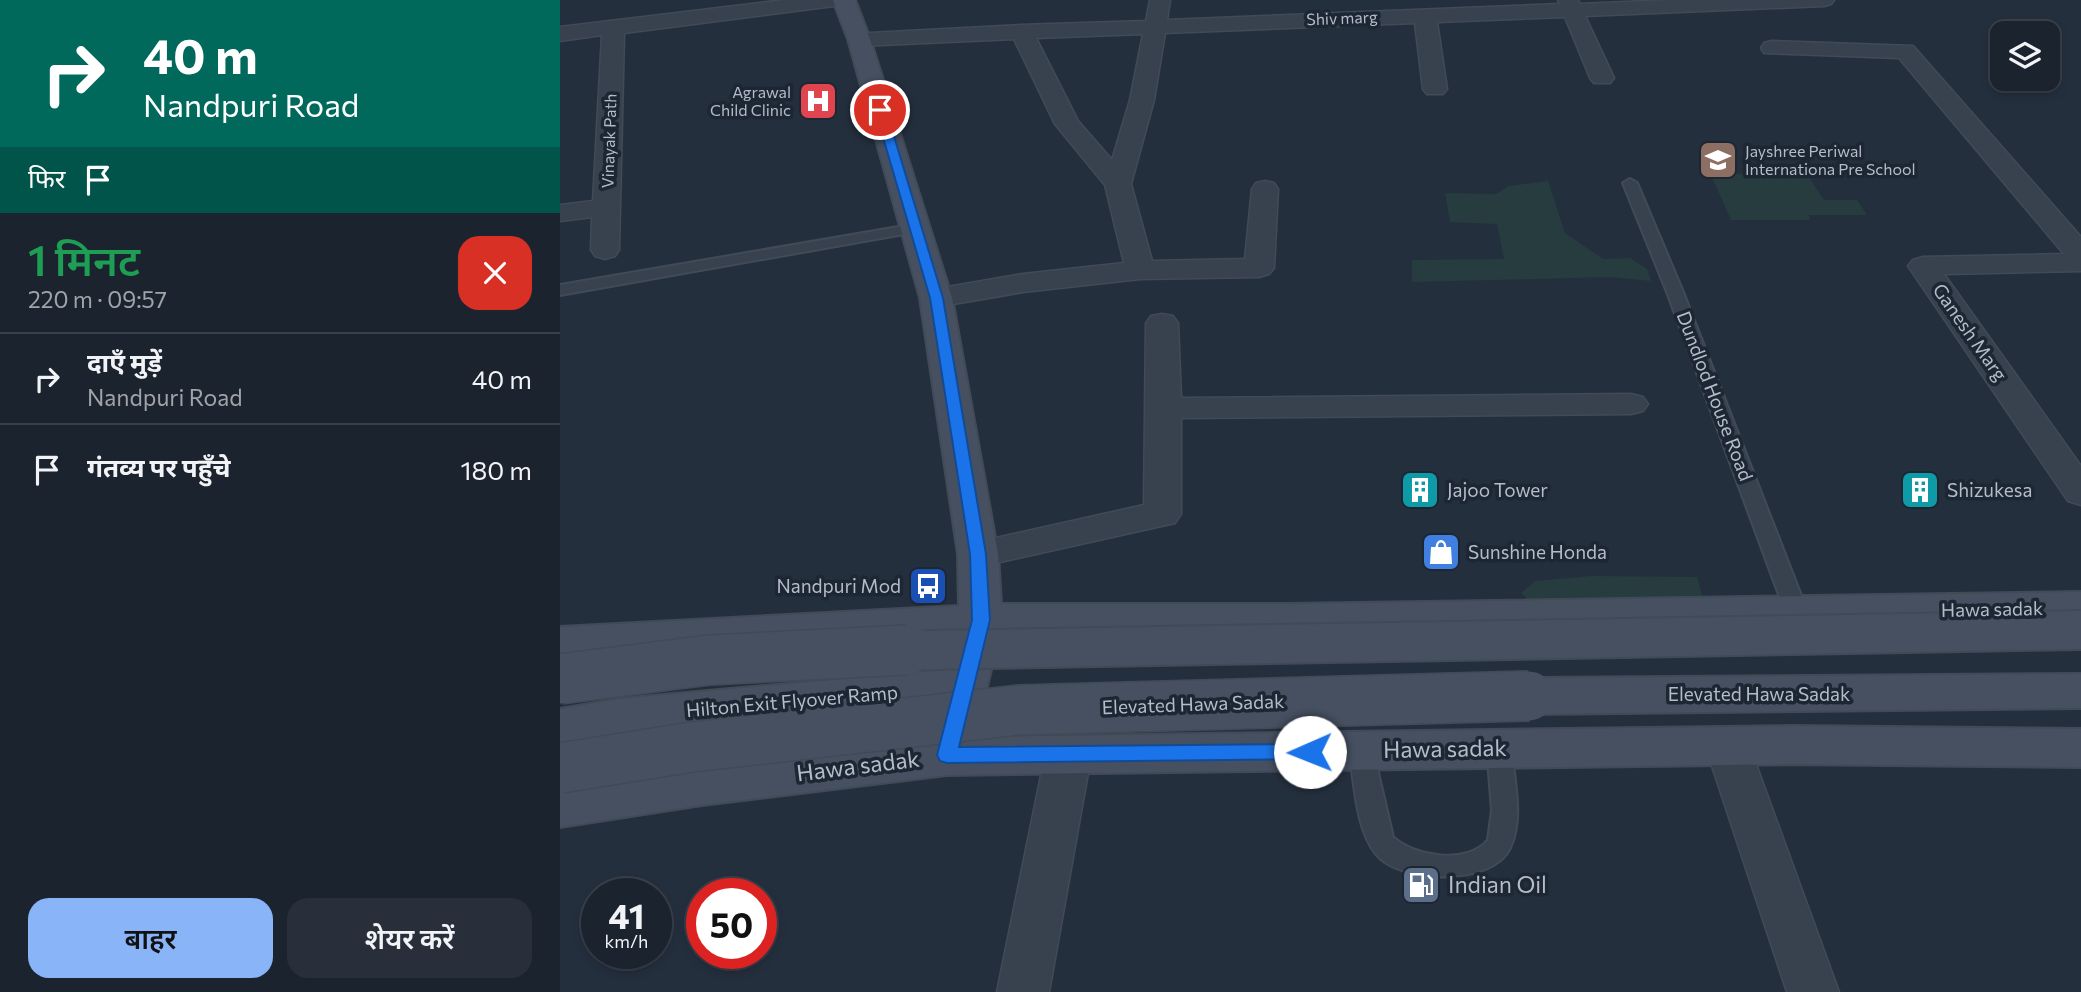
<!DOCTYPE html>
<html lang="hi">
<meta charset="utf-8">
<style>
:root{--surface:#1b232e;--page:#282f3a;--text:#f1f3f6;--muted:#a0a4aa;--line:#39404a;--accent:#8ab4f8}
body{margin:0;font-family:Commissioner,"Noto Sans Devanagari",sans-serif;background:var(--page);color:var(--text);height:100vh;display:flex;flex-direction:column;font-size:26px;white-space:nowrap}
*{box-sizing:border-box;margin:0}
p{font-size:23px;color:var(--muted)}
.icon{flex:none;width:38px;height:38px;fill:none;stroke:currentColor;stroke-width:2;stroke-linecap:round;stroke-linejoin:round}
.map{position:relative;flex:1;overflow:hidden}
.side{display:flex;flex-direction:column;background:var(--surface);width:560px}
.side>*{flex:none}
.banner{background:#00695c;color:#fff;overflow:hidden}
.buttons{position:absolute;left:1430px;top:21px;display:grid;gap:14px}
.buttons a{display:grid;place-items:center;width:70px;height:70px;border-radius:14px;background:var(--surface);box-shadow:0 4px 10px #0003,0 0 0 2px var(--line);font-size:35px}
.speed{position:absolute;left:21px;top:878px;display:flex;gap:14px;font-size:35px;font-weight:700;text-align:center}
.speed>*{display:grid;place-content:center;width:91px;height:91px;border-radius:50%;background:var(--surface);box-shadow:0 4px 10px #0003,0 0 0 2px var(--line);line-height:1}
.speed small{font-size:18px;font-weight:400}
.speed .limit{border:10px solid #d22;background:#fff;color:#111}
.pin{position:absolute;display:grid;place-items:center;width:60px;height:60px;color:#fff;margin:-30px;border:4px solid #fff;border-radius:50%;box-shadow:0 2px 7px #0007}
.me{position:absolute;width:77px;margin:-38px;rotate:269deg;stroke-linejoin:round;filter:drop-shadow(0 0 5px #0008)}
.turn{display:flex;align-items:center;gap:24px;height:147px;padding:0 28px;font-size:32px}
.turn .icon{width:91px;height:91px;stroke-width:2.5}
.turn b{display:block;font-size:49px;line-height:60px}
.then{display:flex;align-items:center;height:66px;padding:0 28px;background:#0003;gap:14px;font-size:26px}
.round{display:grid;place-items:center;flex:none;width:74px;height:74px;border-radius:21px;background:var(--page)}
.headline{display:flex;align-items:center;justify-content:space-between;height:119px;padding:0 28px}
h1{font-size:42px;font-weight:600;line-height:52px;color:#1e9e55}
.primary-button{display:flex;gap:14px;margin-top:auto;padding:14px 28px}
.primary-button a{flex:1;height:80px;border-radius:21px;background:var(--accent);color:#111;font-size:28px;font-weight:600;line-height:80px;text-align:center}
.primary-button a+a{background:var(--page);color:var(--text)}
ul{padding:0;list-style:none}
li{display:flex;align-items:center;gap:21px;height:91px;padding:0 28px;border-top:2px solid var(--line)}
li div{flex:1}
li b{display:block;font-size:26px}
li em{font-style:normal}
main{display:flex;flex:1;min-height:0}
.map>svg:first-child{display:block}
</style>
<main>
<section class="side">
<div class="banner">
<div class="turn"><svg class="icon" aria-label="right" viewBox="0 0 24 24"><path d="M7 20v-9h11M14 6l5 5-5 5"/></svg><div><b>40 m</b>Nandpuri Road</div></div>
<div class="then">फिर<svg class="icon" aria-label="arrive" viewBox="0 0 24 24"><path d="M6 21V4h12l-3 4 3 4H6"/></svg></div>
</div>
<div class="headline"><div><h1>1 मिनट</h1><p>220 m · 09:57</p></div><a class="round" style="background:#d93025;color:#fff"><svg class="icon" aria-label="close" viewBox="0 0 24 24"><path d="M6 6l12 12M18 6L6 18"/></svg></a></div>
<ul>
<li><svg class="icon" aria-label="right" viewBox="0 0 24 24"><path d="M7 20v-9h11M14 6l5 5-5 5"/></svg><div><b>दाएँ मुड़ें</b><p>Nandpuri Road</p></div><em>40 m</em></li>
<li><svg class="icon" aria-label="arrive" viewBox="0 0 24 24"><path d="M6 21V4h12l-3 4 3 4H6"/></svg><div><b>गंतव्य पर पहुँचे</b></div><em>180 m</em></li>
</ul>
<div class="primary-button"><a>बाहर</a><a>शेयर करें</a></div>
</section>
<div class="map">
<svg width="1521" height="992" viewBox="0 0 1521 992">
<rect width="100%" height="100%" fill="#242f3e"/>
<!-- green -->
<path fill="#263c3f" d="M 1185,166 L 1200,166 L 1204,172 L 1222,173 L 1224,169 L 1244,170 L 1264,200 L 1297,200 L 1307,215 L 1249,215 L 1250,220 L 1171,220 L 1149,171 L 1167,171 L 1184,175 L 1187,171 Z
M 988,181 L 1005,233 L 1043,259 L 1070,258 L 1087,269 L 1091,281 L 1051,277 L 852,282 L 852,260 L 944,259 L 937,224 L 890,222 L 885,193 L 936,194 L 949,186 Z
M 1031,576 L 1137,577 L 1145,605 L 976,607 L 961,593 L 975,581 Z"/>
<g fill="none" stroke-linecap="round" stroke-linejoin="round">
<defs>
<path id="lane" d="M 1070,179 L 1077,183 L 1123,292 L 1247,611 L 1244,616 L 1236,619 L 1228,616 L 1225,611 L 1107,292 L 1063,183 Z
M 356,224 L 361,225 L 363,228 L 361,231 L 0,295 L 0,285 Z
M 939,739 L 947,741 L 951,748 C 954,780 964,818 950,848 C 932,886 840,884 816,854 C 795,827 795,783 789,751 L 793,744 L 801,742 L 809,744 L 813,751 L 833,837 C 854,857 908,865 928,840 L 932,810 L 927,748 L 931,741 Z"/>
<path id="street" d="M 224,0 L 284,0 L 281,4 L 274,6 L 64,33 L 59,250 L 55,256 L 45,259 L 35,256 L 31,250 L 32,217 L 0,221 L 0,205 L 33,201 L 42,35 L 0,41 L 0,27 Z
M 590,0 L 610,0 L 607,20 L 1000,4 L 998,0 L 1018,0 L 1020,4 L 1110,0 L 1274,0 L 1271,4 L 1264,6 L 1025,16 L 1054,78 L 1050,83 L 1034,83 L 1030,78 L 1005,17 L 877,22 L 887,89 L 883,94 L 867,94 L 863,89 L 855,23 L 605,33 L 594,100 L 571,184 L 592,261 L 685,259 L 692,189 L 696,183 L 705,181 L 714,183 L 718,189 L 714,268 L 709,274 L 699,277 L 580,279 L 463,292 L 376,307 L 365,304 L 361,298 L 365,292 L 376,289 L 463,274 L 564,263 L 545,185 L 495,124 L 454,39 L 299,46 L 291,44 L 288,39 L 291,34 L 461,25 L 586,21 ZM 583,34 L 570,100 L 552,160 L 518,121 L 476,38 Z
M 1212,41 L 1353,46 L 1521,237 L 1521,271 L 1384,274 L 1521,466 L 1521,505 L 1508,501 L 1348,266 L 1353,260 L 1363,257 L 1504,254 L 1339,58 L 1204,53 L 1201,48 L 1204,43 Z
M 602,314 L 613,316 L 618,323 L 621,398 L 1071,394 L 1083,397 L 1088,404 L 1083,411 L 1071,414 L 621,418 L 621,514 L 615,523 L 418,567 L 404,563 L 399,554 L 404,545 L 584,505 L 586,323 L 591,316 Z
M 1167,727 L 1183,732 L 1189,745 L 1279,992 L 1227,992 L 1145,745 L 1151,732 Z
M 508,738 L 524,743 L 531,756 L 489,992 L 437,992 L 485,756 L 492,743 Z"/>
<path id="secondary" d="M 273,0 L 295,0 L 310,39 L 392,298 L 438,554 L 441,604 L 727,604 L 1521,592 L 1521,622 L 727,636 L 439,636 L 415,737 L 1233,726 L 1521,729 L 1521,767 L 1233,764 L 387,775 L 142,805 L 0,827 L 0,785 L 142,765 L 368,739 L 377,706 L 58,735 L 0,745 L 0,709 L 58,699 L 386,670 L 395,637 L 0,659 L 0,627 L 399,606 L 398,554 L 360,298 L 288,39 Z
M 1521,674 L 1521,708 L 969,714 L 953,708 L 946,696 L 953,684 L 969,678 Z"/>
</defs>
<!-- lane casing -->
<use href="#lane" stroke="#414a57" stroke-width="4"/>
<!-- street casing -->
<use href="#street" stroke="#414a57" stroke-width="3"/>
<!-- secondary casing -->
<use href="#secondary" stroke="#414a57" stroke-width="4"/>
<!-- lane -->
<use href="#lane" fill="#38414e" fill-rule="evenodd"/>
<!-- street -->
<use href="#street" fill="#38414e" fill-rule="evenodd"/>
<!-- secondary -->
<use href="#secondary" fill="#465061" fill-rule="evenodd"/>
<defs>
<path id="secondary-bridge-far1" d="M 313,651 L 1521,630"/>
<path id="secondary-bridge" d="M 0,679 L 149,660 L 347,650
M 0,768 L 132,747 L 459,710 L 969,696"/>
</defs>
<!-- secondary-bridge-far1 casing -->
<use href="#secondary-bridge-far1" stroke="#414a57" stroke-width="42" stroke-linecap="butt"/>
<!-- secondary-bridge casing -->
<use href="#secondary-bridge" stroke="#414a57" stroke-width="52" stroke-linecap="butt"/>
<!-- secondary-bridge-far1 -->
<use href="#secondary-bridge-far1" stroke="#465061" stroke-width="38"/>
<!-- secondary-bridge -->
<use href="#secondary-bridge" stroke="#465061" stroke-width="49"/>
</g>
<!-- route -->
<path fill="#1a73e8" stroke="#114b97" stroke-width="2" d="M 320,107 L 326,110 L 383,298 L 426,554 L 430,620 L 399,747 L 750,744 L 757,746 L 759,752 L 757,757 L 750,759 L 387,763 L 380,761 L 377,755 L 412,620 L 410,554 L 370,298 L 315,110 Z"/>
<!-- icons -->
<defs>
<symbol id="hospital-square" viewBox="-11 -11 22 22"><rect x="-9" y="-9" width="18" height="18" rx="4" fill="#e0444e" stroke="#1d2633"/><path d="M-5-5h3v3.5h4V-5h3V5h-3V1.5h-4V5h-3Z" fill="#fff"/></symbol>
<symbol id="school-square" viewBox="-11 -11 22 22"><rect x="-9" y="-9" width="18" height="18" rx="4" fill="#8d6e63" stroke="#1d2633"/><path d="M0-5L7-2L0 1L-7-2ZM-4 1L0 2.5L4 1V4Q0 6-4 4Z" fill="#fff"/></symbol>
<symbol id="building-square" viewBox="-11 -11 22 22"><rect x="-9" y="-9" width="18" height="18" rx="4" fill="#0f9aa8" stroke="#1d2633"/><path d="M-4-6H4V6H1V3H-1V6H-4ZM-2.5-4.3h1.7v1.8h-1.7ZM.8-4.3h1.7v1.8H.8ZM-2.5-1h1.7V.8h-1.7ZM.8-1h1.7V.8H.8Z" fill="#fff"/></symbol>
<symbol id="shop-square" viewBox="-11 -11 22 22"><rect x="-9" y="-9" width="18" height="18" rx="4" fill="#3f7fe0" stroke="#1d2633"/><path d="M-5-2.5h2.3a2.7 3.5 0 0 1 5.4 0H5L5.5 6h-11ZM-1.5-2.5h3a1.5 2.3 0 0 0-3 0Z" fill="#fff"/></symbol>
<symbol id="bus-square" viewBox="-11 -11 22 22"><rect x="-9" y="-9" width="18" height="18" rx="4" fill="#1a4fb4" stroke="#1d2633"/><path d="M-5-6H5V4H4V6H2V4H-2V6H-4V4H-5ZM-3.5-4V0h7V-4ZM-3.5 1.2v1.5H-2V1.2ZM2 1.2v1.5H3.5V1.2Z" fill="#fff"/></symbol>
<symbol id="fuel-square" viewBox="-11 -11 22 22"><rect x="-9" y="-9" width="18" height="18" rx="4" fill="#5c6f8a" stroke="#1d2633"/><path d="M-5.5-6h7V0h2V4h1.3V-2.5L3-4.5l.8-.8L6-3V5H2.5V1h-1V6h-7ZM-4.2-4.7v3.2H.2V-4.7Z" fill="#fff"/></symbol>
</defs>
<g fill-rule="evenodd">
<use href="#hospital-square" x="236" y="79" width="44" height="44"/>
<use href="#school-square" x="1136" y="138" width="44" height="44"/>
<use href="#building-square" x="838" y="468" width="44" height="44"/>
<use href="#building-square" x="1338" y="468" width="44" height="44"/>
<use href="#shop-square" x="859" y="530" width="44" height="44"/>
<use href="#bus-square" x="346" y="564" width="44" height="44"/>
<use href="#fuel-square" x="839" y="863" width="44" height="44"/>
</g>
<g text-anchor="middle" stroke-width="7" stroke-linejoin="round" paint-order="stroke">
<!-- far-street labels -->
<g font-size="16" fill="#b4bcc9" stroke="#1d2633">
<text transform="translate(782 18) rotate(-2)" y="6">Shiv marg</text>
<text transform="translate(49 141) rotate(-88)" y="6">Vinayak Path</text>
</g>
<!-- far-poi labels -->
<g font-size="16" fill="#b4bcc9" stroke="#1d2633" text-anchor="end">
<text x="231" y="98">Agrawal<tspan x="231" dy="18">Child Clinic</tspan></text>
<text x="1185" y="157" text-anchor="start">Jayshree Periwal<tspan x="1185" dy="18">Internationa Pre School</tspan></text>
</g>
<!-- street labels -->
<g font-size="19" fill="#b4bcc9" stroke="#1d2633">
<text transform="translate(1410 332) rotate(55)" y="7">Ganesh Marg</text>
<text transform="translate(1155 396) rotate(69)" y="7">Dundlod House Road</text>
<text transform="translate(1432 609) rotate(-1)" y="7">Hawa sadak</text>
<text x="1199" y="701">Elevated Hawa Sadak</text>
<text transform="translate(232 701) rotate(-5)" y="7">Hilton Exit Flyover Ramp</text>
<text transform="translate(633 704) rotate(-2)" y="7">Elevated Hawa Sadak</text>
</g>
<!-- poi labels -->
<g font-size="19" fill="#b4bcc9" stroke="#1d2633" text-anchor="start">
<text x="887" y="497">Jajoo Tower</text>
<text x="1387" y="497">Shizukesa</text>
<text x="908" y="559">Sunshine Honda</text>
<text x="341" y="593" text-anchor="end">Nandpuri Mod</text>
</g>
<!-- near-street labels -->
<g font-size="23" fill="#b4bcc9" stroke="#1d2633">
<text transform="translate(885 749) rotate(-1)" y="8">Hawa sadak</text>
<text transform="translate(298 766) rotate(-7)" y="8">Hawa sadak</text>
</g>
<!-- near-poi labels -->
<g font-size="23" fill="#b4bcc9" stroke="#1d2633" text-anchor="start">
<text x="888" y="893">Indian Oil</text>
</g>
</g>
</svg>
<div class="buttons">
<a><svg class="icon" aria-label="layers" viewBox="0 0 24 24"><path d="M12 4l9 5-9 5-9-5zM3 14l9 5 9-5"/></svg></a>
</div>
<div class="speed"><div>41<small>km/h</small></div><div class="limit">50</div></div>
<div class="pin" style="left:320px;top:110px;background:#d93025"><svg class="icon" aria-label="arrive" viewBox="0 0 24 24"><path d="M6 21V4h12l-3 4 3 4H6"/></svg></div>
<svg class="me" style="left:750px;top:752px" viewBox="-20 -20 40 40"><circle r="19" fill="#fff"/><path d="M0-13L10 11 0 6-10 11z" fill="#1a73e8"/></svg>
</div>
</main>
